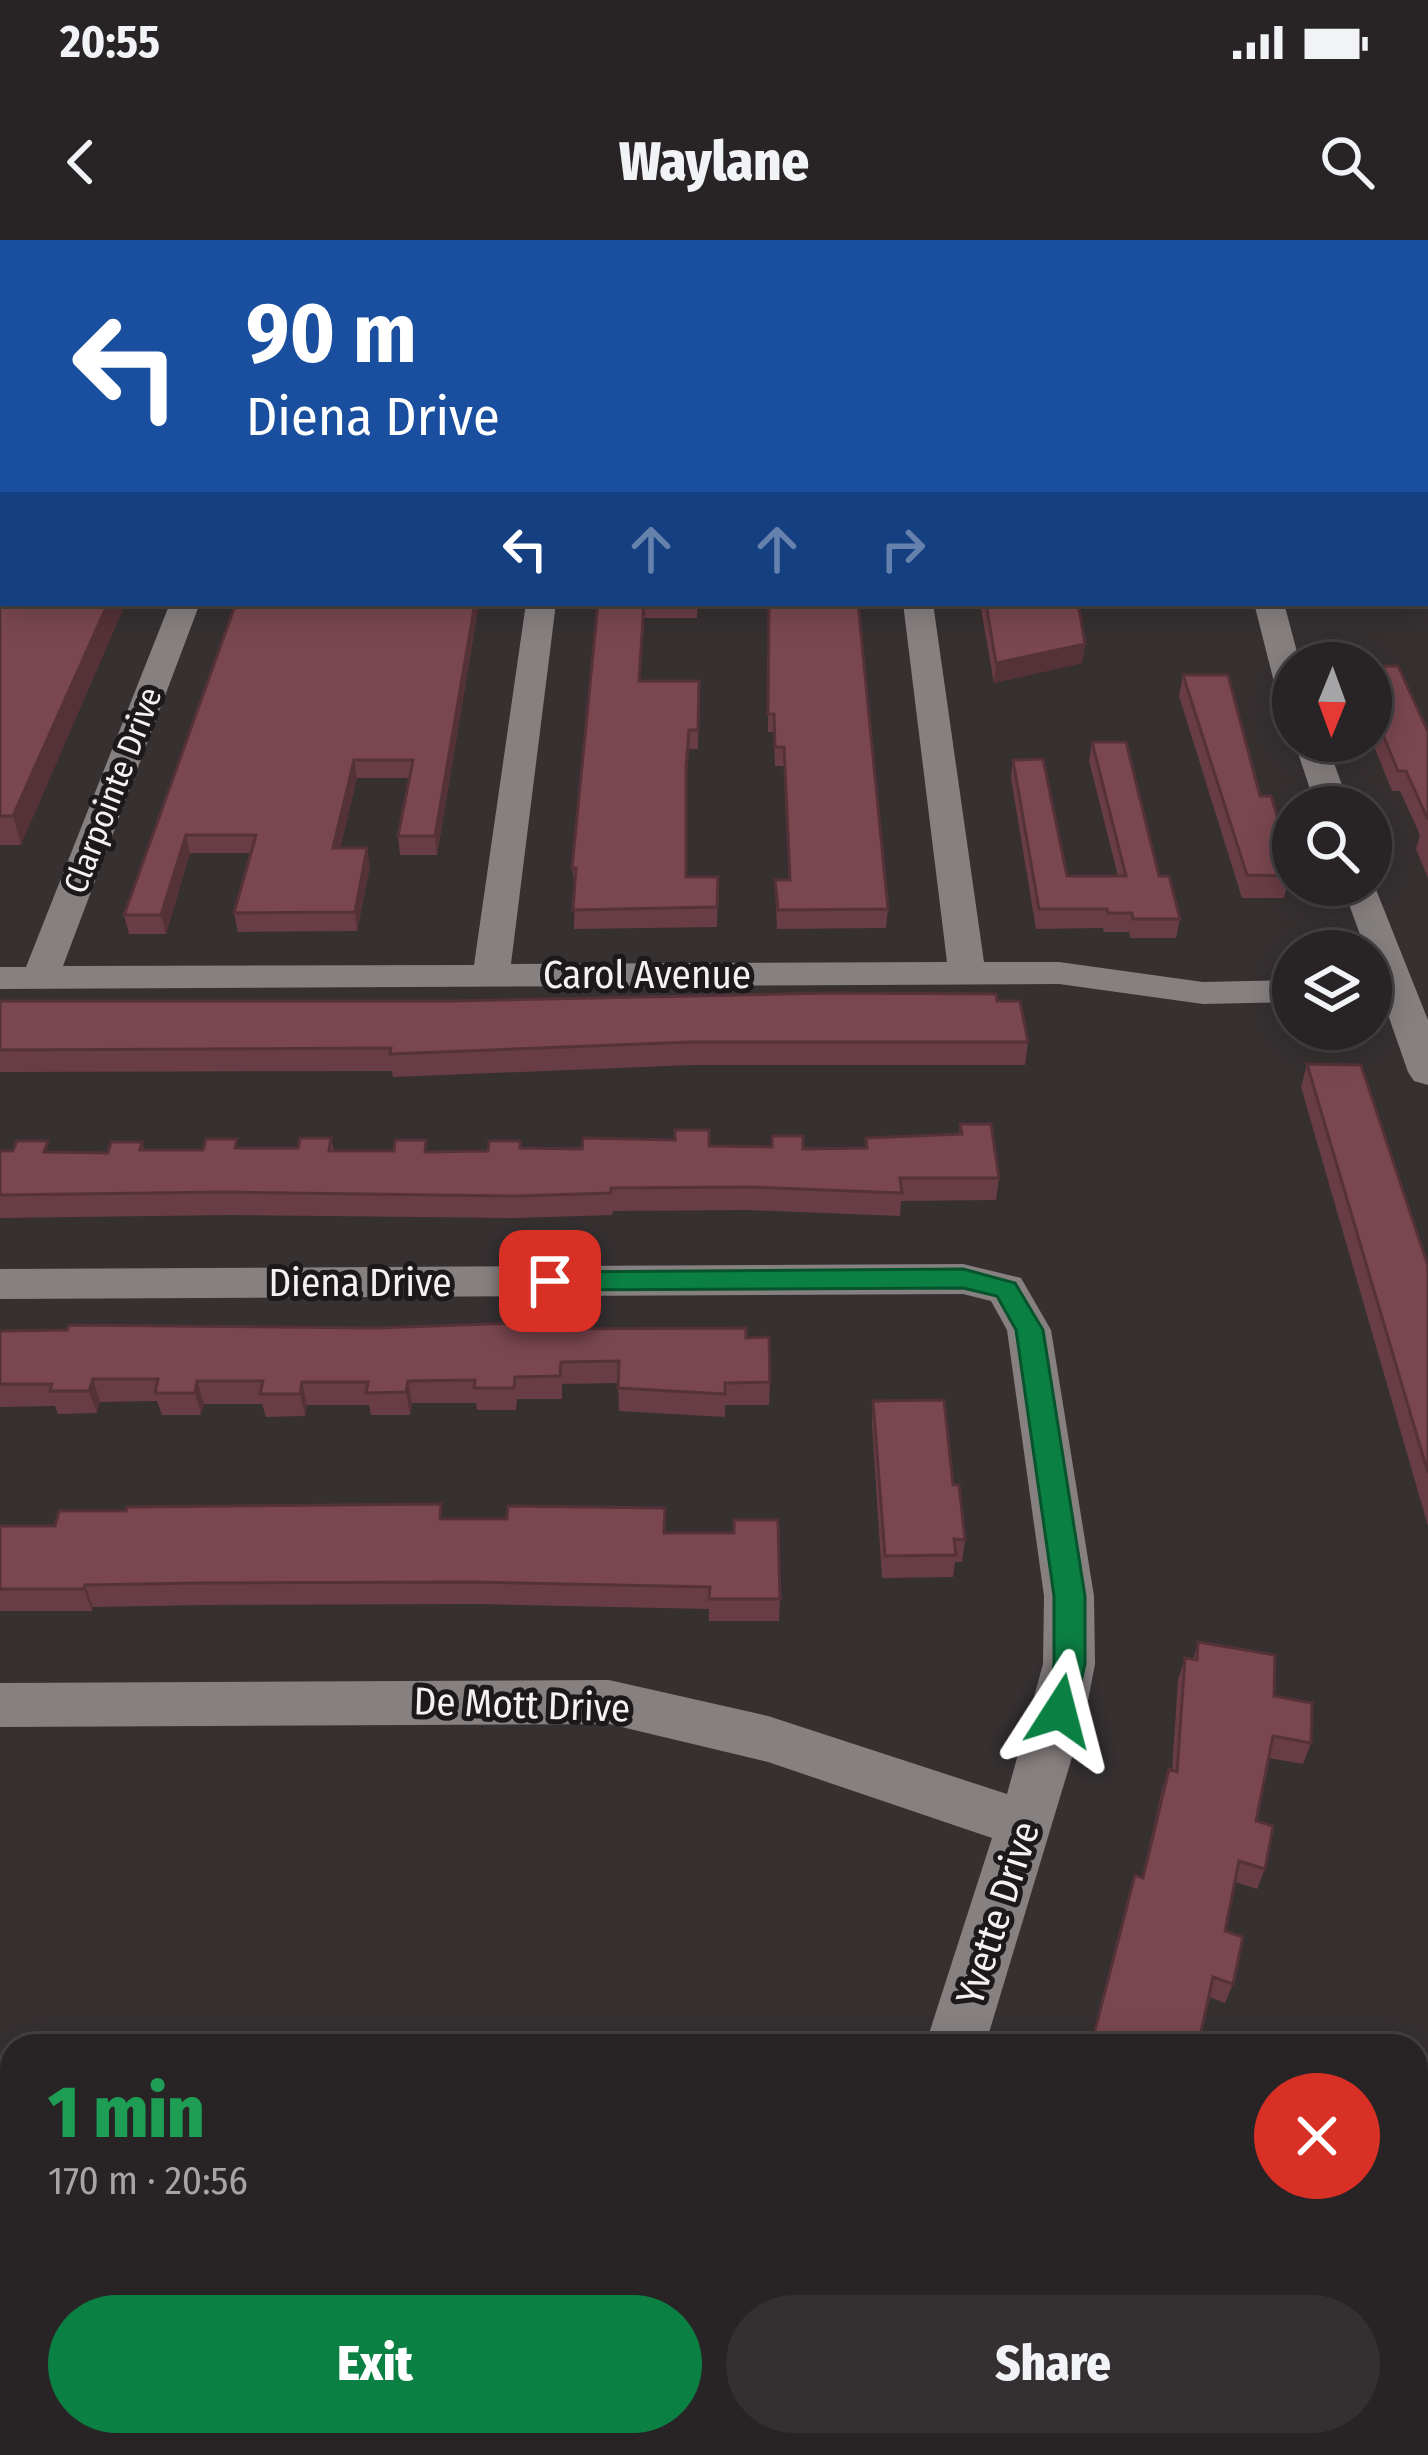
<!DOCTYPE html>
<meta charset="utf-8">
<style>
:root{--surface:#282425;--page:#343032;--text:#f1f3f6;--muted:#a5a4a7;--line:#444142;--accent:#0b8043}
body{margin:0;font-family:"Fira Sans Condensed",sans-serif;background:var(--page);color:var(--text);height:100vh;display:flex;flex-direction:column;font-size:45px;white-space:nowrap}
*{box-sizing:border-box;margin:0}
p{font-size:39px;color:var(--muted)}
.icon{flex:none;width:66px;height:66px;fill:none;stroke:currentColor;stroke-width:2;stroke-linecap:round;stroke-linejoin:round}
.map{position:relative;flex:1;overflow:hidden}
.side{position:absolute;left:0px;top:1794px;width:1428px;height:423px;display:flex;flex-direction:column;background:var(--surface);border-radius:36px 36px 0 0;box-shadow:0 6px 30px #0003,0 0 0 3px var(--line)}
.side>*{flex:none}
.banner{position:absolute;left:0px;top:0px;width:1428px;height:366px;box-shadow:0 6px 30px #0003,0 0 0 3px var(--line);background:#1a4fa0;color:#fff;overflow:hidden}
.needle{width:78px;rotate:181deg}
.tools{position:absolute;left:1272px;top:402px;display:grid;gap:24px}
.tools a{display:grid;place-items:center;width:120px;height:120px;border-radius:50%;background:var(--surface);box-shadow:0 6px 30px #0003,0 0 0 3px var(--line);font-size:60px}
.pin{position:absolute;display:grid;place-items:center;width:102px;height:102px;color:#fff;margin:-51px;border-radius:24px;box-shadow:0 6px 18px #0006}
.me{position:absolute;width:132px;margin:-66px;rotate:9deg;stroke-linejoin:round;filter:drop-shadow(0 0 9px #0008)}
.turn{display:flex;align-items:center;gap:42px;height:252px;padding:0 48px;font-size:54px}
.turn .icon{width:156px;height:156px;stroke-width:2.5}
.turn b{display:block;font-size:84px;line-height:102px}
.lanes{display:flex;align-items:center;height:114px;padding:0 48px;background:#0003;justify-content:center;gap:60px;direction:ltr}
.lanes .off{opacity:.35}
.round{display:grid;place-items:center;flex:none;width:126px;height:126px;border-radius:63px;background:var(--page)}
.headline{display:flex;align-items:center;justify-content:space-between;height:204px;padding:0 48px}
h1{font-size:72px;font-weight:800;line-height:90px;color:#1e9e55}
.cta{display:flex;gap:24px;margin-top:auto;padding:24px 48px}
.cta a{flex:1;height:138px;border-radius:72px;background:var(--accent);color:#fff;font-size:48px;font-weight:800;line-height:138px;text-align:center}
.cta a+a{background:var(--page);color:var(--text)}
.status{display:flex;justify-content:space-between;align-items:center;height:84px;padding:0 60px;background:var(--surface);direction:ltr}
.status svg{height:33px;fill:currentColor}
header{display:flex;justify-content:space-between;align-items:center;height:156px;padding:0 48px;background:var(--surface);font-size:54px;font-weight:800}
.map>svg:first-child{display:block}
</style>
<div class="status"><b>20:55</b><svg viewBox="0 0 49 12"><path d="M0 12V9h3v3zM5 12V6h3v6zM10 12V3h3v9zM15 12V0h3v12zM26 1h20v11H26zM47 4h2v5h-2z"/></svg></div>
<header><svg class="icon" aria-label="back" viewBox="0 0 24 24"><path d="M15 5l-7 7 7 7"/></svg>Waylane<svg class="icon" aria-label="search" viewBox="0 0 24 24"><circle cx="10" cy="10" r="6"/><path d="M15 15l6 6"/></svg></header>
<div class="map">
<svg width="1428" height="2215" viewBox="0 0 1428 2215">
<rect width="100%" height="100%" fill="#363031"/>
<g fill="none" stroke-linecap="round" stroke-linejoin="round">
<!-- street -->
<path fill="#878081" fill-rule="evenodd" d="M 307,0 L 330,0 L 332,3 L 309,3 Z
M 1380,0 L 1403,0 L 1405,3 L 1382,3 Z
M 1425,198 L 1428,198 L 1428,214 L 1425,214 Z
M 170,363 L 200,363 L 63,726 L 474,725 L 526,363 L 556,363 L 511,724 L 947,722 L 903,363 L 933,363 L 984,722 L 1059,722 L 1203,742 L 1293,740 L 1293,762 L 1203,764 L 1059,744 L 0,749 L 0,727 L 26,727 Z
M 1254,363 L 1284,363 L 1300,423 L 1293,423 L 1293,463 L 1277,454 Z
M 1294,501 L 1326,501 L 1350,567 L 1316,567 Z
M 1371,637 L 1428,780 L 1428,845 L 1414,841 L 1408,832 L 1371,726 L 1371,711 L 1366,711 L 1342,645 L 1371,645 Z
M 963,1024 L 1021,1038 L 1051,1090 L 1094,1356 L 1095,1424 L 1086,1471 L 985,1806 L 925,1806 L 992,1598 L 768,1522 L 609,1484 L 0,1487 L 0,1443 L 609,1440 L 768,1476 L 1007,1554 L 1043,1424 L 1044,1356 L 1007,1090 L 991,1061 L 963,1054 L 0,1059 L 0,1029 Z
M 776,2205 L 848,2205 L 844,2215 L 772,2215 Z"/>
<!-- secondary -->
<path fill="#a27e85" fill-rule="evenodd" d="M 1425,71 L 1428,71 L 1428,91 L 1425,91 Z
M 0,88 L 3,88 L 3,108 L 0,108 Z"/>
<!-- highway -->
<path fill="#e2798e" fill-rule="evenodd" d="M 0,26 L 3,26 L 3,46 L 0,46 Z
M 1425,31 L 1428,31 L 1428,51 L 1425,51 Z"/>
</g>
<!-- wall -->
<path fill="#693d45" d="M 0,101 L 3,101 L 3,160 L 0,160 Z
M 0,359 L 21,605 L 0,605 Z
M 236,363 L 479,363 L 437,615 L 400,615 L 398,596 L 409,538 L 357,538 L 340,608 L 370,626 L 357,691 L 238,692 L 234,673 L 251,613 L 190,613 L 166,694 L 129,694 L 124,675 Z
M 598,363 L 698,363 L 697,378 L 644,378 L 640,441 L 699,441 L 698,509 L 689,509 L 686,546 L 686,637 L 718,637 L 717,687 L 574,689 L 575,647 L 572,628 Z
M 769,363 L 888,669 L 886,688 L 777,689 L 775,640 L 789,640 L 784,526 L 775,526 L 774,492 L 768,492 Z
M 980,363 L 1078,363 L 1085,404 L 1082,423 L 994,443 Z
M 1371,426 L 1428,492 L 1428,638 L 1416,609 L 1420,595 L 1400,551 L 1392,551 L 1371,499 Z
M 1183,435 L 1260,556 L 1290,617 L 1287,629 L 1289,636 L 1284,658 L 1242,658 L 1179,456 Z
M 1092,502 L 1180,679 L 1176,698 L 1130,698 L 1129,692 L 1104,692 L 1103,688 L 1036,689 L 1011,538 L 1013,520 L 1067,636 L 1118,636 L 1089,521 Z
M 0,761 L 997,761 L 1028,802 L 1025,825 L 692,825 L 393,837 L 392,831 L 0,832 Z
M 1307,824 L 1428,1026 L 1428,1286 L 1301,847 Z
M 960,884 L 999,938 L 996,960 L 901,961 L 900,976 L 748,970 L 613,971 L 612,975 L 517,978 L 230,975 L 0,978 L 0,911 L 108,913 L 142,902 L 144,910 L 298,908 L 331,898 L 334,911 L 488,911 L 521,908 L 709,906 L 865,908 L 866,898 L 959,894 Z
M 541,1082 L 542,1089 L 746,1098 L 770,1142 L 769,1165 L 725,1165 L 725,1177 L 619,1171 L 618,1143 L 562,1144 L 562,1159 L 517,1159 L 516,1170 L 477,1170 L 476,1163 L 412,1163 L 410,1175 L 371,1175 L 369,1165 L 307,1165 L 305,1176 L 266,1177 L 262,1164 L 204,1164 L 201,1175 L 162,1175 L 157,1161 L 100,1162 L 97,1173 L 58,1174 L 55,1166 L 0,1167 L 0,1091 L 376,1088 Z
M 873,1161 L 953,1245 L 965,1300 L 962,1322 L 955,1322 L 953,1337 L 882,1338 L 872,1183 Z
M 444,1279 L 665,1293 L 780,1359 L 779,1381 L 709,1381 L 709,1369 L 479,1364 L 206,1365 L 93,1367 L 92,1371 L 0,1371 L 0,1286 Z
M 1198,1402 L 1274,1456 L 1311,1503 L 1303,1524 L 1269,1518 L 1256,1581 L 1265,1629 L 1257,1649 L 1235,1642 L 1225,1691 L 1233,1744 L 1225,1763 L 1209,1757 L 1198,1806 L 1090,1806 L 1129,1655 L 1135,1635 L 1142,1637 L 1162,1550 L 1169,1529 L 1172,1530 L 1178,1440 L 1185,1418 L 1193,1420 Z
M 0,2059 L 12,2059 L 12,2191 L 0,2191 Z"/>
<!-- shaded-wall -->
<path fill="#553238" d="M 108,363 L 126,363 L 21,605 L 13,576 Z
M 475,363 L 479,363 L 437,615 L 435,596 Z
M 644,363 L 644,378 L 639,460 L 639,441 Z
M 1085,404 L 1082,423 L 994,443 L 996,423 Z
M 354,520 L 357,538 L 336,626 L 333,608 Z
M 186,595 L 190,613 L 166,694 L 161,675 Z
M 367,608 L 370,626 L 357,691 L 355,672 Z
M 93,1139 L 100,1162 L 97,1173 L 89,1151 Z
M 197,1141 L 204,1164 L 201,1175 L 195,1153 Z
M 408,1141 L 412,1163 L 410,1175 L 406,1152 Z
M 302,1142 L 307,1165 L 305,1176 L 300,1154 Z
M 85,1345 L 93,1367 L 92,1371 L 84,1349 Z"/>
<!-- building -->
<path fill="#7a4750" stroke="#553238" stroke-width="3" d="M 0,101 L 3,101 L 3,144 L 0,144 Z
M 0,359 L 3,359 L 3,363 L 108,363 L 13,576 L 0,576 Z
M 236,363 L 475,363 L 435,596 L 398,596 L 413,520 L 354,520 L 333,608 L 367,608 L 355,672 L 234,673 L 256,595 L 186,595 L 161,675 L 124,675 Z
M 598,363 L 644,363 L 639,441 L 699,441 L 698,490 L 689,490 L 686,527 L 686,637 L 718,637 L 717,667 L 573,670 L 576,628 L 572,628 Z
M 769,363 L 858,363 L 888,669 L 778,670 L 775,640 L 790,640 L 784,507 L 775,507 L 774,474 L 768,474 Z
M 986,363 L 1078,363 L 1085,404 L 996,423 Z
M 1371,426 L 1398,426 L 1428,492 L 1428,580 L 1406,531 L 1398,531 L 1371,466 Z
M 1183,435 L 1228,435 L 1260,556 L 1271,556 L 1290,617 L 1283,617 L 1289,636 L 1247,635 Z
M 1092,502 L 1126,502 L 1159,636 L 1169,636 L 1180,679 L 1133,679 L 1132,673 L 1108,673 L 1107,669 L 1039,669 L 1013,520 L 1043,519 L 1067,636 L 1126,636 Z
M 830,753 L 996,754 L 997,761 L 1020,761 L 1028,802 L 691,802 L 390,814 L 391,808 L 0,810 L 0,761 L 454,761 Z
M 1307,824 L 1361,825 L 1428,1026 L 1428,1233 Z
M 960,884 L 991,884 L 999,938 L 900,938 L 902,953 L 748,947 L 611,948 L 611,953 L 515,956 L 224,952 L 0,955 L 0,911 L 13,911 L 17,901 L 48,901 L 44,912 L 108,913 L 111,902 L 142,902 L 140,910 L 203,910 L 206,899 L 237,899 L 235,908 L 298,908 L 300,898 L 331,898 L 329,911 L 394,911 L 395,900 L 426,900 L 425,912 L 488,911 L 489,901 L 520,901 L 520,908 L 582,909 L 583,898 L 675,900 L 675,890 L 709,890 L 709,906 L 772,907 L 772,896 L 803,896 L 803,909 L 867,908 L 866,898 L 962,894 Z
M 541,1082 L 540,1089 L 746,1088 L 746,1098 L 769,1097 L 770,1142 L 725,1143 L 725,1154 L 618,1148 L 619,1121 L 561,1122 L 560,1136 L 515,1137 L 514,1148 L 474,1148 L 475,1140 L 408,1141 L 406,1152 L 366,1153 L 368,1142 L 302,1142 L 300,1154 L 260,1154 L 263,1141 L 197,1141 L 195,1153 L 155,1153 L 158,1139 L 93,1139 L 89,1151 L 50,1151 L 52,1144 L 0,1144 L 0,1091 L 67,1090 L 69,1085 L 376,1088 Z
M 944,1160 L 953,1245 L 959,1245 L 965,1300 L 954,1299 L 956,1315 L 885,1316 L 873,1161 Z
M 441,1264 L 440,1279 L 507,1279 L 508,1266 L 665,1268 L 664,1293 L 734,1293 L 734,1280 L 778,1280 L 780,1359 L 709,1359 L 710,1347 L 476,1342 L 200,1343 L 85,1345 L 84,1349 L 0,1349 L 0,1286 L 55,1286 L 59,1271 L 126,1271 L 127,1267 Z
M 1198,1402 L 1275,1415 L 1274,1456 L 1312,1463 L 1311,1503 L 1273,1496 L 1256,1581 L 1273,1586 L 1265,1629 L 1239,1621 L 1225,1691 L 1243,1697 L 1233,1744 L 1213,1737 L 1198,1806 L 1091,1806 L 1135,1635 L 1143,1638 L 1169,1529 L 1177,1532 L 1185,1418 L 1197,1420 Z
M 0,2059 L 12,2059 L 12,2177 L 0,2177 Z"/>
<!-- route -->
<path fill="#0b8043" stroke="#07532c" stroke-width="3" d="M 963,1029 L 1015,1043 L 1043,1090 L 1085,1356 L 1085,1424 L 1072,1481 L 1060,1485 L 1049,1481 L 1045,1471 L 1054,1424 L 1054,1356 L 1016,1090 L 997,1056 L 963,1048 L 550,1050 L 537,1041 L 550,1032 Z"/>
<g text-anchor="middle" stroke-width="10" stroke-linejoin="round" paint-order="stroke">
<!-- far-street labels -->
<g font-size="33" fill="#f5f0f1" stroke="#1b1919">
<text transform="translate(112 550) rotate(-69)" y="12">Clarpointe Drive</text>
</g>
<!-- street labels -->
<g font-size="39" fill="#f5f0f1" stroke="#1b1919">
<text x="647" y="748">Carol Avenue</text>
<text x="360" y="1056">Diena Drive</text>
<text transform="translate(522 1464) rotate(2)" y="14">De Mott Drive</text>
<text transform="translate(997 1673) rotate(-72)" y="14">Yvette Drive</text>
</g>
</g>
</svg>
<div class="tools">
<a><svg class="needle" viewBox="-14 -14 28 28"><path d="M0-13l5 13h-10z" fill="#e53935"/><path d="M0 13l5-13h-10z" fill="#a5a4a7"/></svg></a>
<a><svg class="icon" aria-label="search" viewBox="0 0 24 24"><circle cx="10" cy="10" r="6"/><path d="M15 15l6 6"/></svg></a>
<a><svg class="icon" aria-label="layers" viewBox="0 0 24 24"><path d="M12 4l9 5-9 5-9-5zM3 14l9 5 9-5"/></svg></a>
</div>
<div class="pin" style="left:550px;top:1041px;background:#d93025"><svg class="icon" aria-label="arrive" viewBox="0 0 24 24"><path d="M6 21V4h12l-3 4 3 4H6"/></svg></div>
<svg class="me" style="left:1060px;top:1471px" viewBox="-20 -20 40 40"><path d="M0-17L14 15 0 8-14 15z" fill="#0b8043" stroke="#fff" stroke-width="4"/></svg>
<div class="banner">
<div class="turn"><svg class="icon" aria-label="left" viewBox="0 0 24 24"><path d="M17 20v-9H6M10 6l-5 5 5 5"/></svg><div><b>90 m</b>Diena Drive</div></div>
<div class="lanes"><svg class="icon" aria-label="left" viewBox="0 0 24 24"><path d="M17 20v-9H6M10 6l-5 5 5 5"/></svg><svg class="icon off" aria-label="ahead" viewBox="0 0 24 24"><path d="M12 20V5M6 11l6-6 6 6"/></svg><svg class="icon off" aria-label="ahead" viewBox="0 0 24 24"><path d="M12 20V5M6 11l6-6 6 6"/></svg><svg class="icon off" aria-label="right" viewBox="0 0 24 24"><path d="M7 20v-9h11M14 6l5 5-5 5"/></svg></div>
</div>
<section class="side">
<div class="headline"><div><h1>1 min</h1><p>170 m · 20:56</p></div><a class="round" style="background:#d93025;color:#fff"><svg class="icon" aria-label="close" viewBox="0 0 24 24"><path d="M6 6l12 12M18 6L6 18"/></svg></a></div>
<div class="cta"><a>Exit</a><a>Share</a></div>
</section>
</div>
